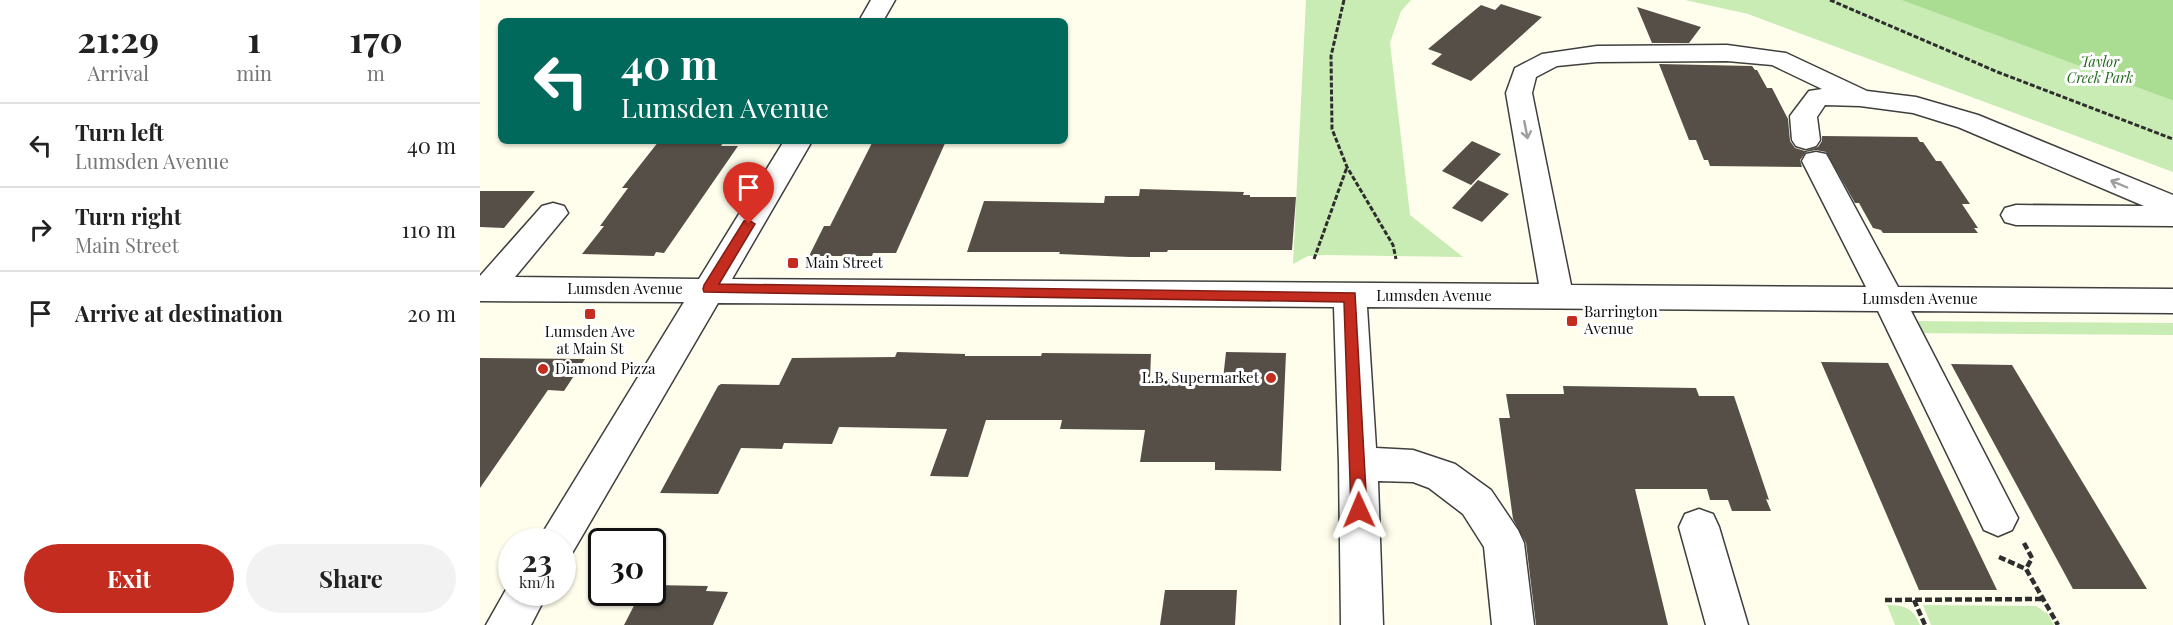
<!DOCTYPE html>
<style>
:root{--surface:#fff;--page:#f2f2f2;--text:#222;--muted:#767676;--line:#e0e0e0;--accent:#c32c1e}
body{margin:0;font-family:"Playfair Display",serif;background:var(--page);color:var(--text);height:100vh;display:flex;flex-direction:column;font-size:22px;white-space:nowrap}
*{box-sizing:border-box;margin:0}
p{font-size:20px;color:var(--muted)}
.icon{flex:none;width:33px;height:33px;fill:none;stroke:currentColor;stroke-width:2;stroke-linecap:round;stroke-linejoin:round}
.map{position:relative;flex:1;overflow:hidden}
.panel{display:flex;flex-direction:column;background:var(--surface);width:480px}
.panel>*{flex:none}
.guide{position:absolute;left:18px;top:18px;width:570px;height:126px;border-radius:9px;box-shadow:0 2px 4px #0004;background:#00695c;color:#fff;overflow:hidden}
.speed{position:absolute;left:18px;top:528px;display:flex;gap:12px;font-size:30px;font-weight:700;text-align:center}
.speed>*{display:grid;place-content:center;width:78px;height:78px;border-radius:50%;background:var(--surface);box-shadow:0 2px 4px #0004;line-height:1}
.speed small{font-size:15px;font-weight:400}
.speed .limit{border:3px solid #111;border-radius:9px;background:#fff;color:#111}
.pin{position:absolute;display:grid;place-items:center;width:51px;height:51px;color:#fff;margin:-62px -26px;border-radius:50% 50% 50% 0;rotate:-45deg;box-shadow:0 0 6px #0007}
.pin .icon{rotate:45deg}
.me{position:absolute;width:66px;margin:-33px;rotate:359deg;stroke-linejoin:round;filter:drop-shadow(0 0 4px #0008)}
.turn{display:flex;align-items:center;gap:21px;height:126px;padding:0 24px;font-size:27px}
.turn .icon{width:78px;height:78px;stroke-width:2.5}
.turn b{display:block;font-size:42px;line-height:51px}
.eta{display:flex;justify-content:space-evenly;align-items:center;height:102px;text-align:center}
.eta b{font-size:36px;font-weight:700;line-height:42px}
.button{display:flex;gap:12px;margin-top:auto;padding:12px 24px}
.button a{flex:1;height:69px;border-radius:36px;background:var(--accent);color:#fff;font-size:24px;font-weight:700;line-height:69px;text-align:center}
.button a+a{background:var(--page);color:var(--text)}
ul{padding:0;list-style:none}
li{display:flex;align-items:center;gap:18px;height:84px;padding:0 24px;border-top:2px solid var(--line)}
li div{flex:1}
li b{display:block;font-size:22px}
li em{font-style:normal}
main{display:flex;flex:1;min-height:0}
.map>svg:first-child{display:block}
</style>
<main>
<section class="panel">
<div class="eta">
<div><b>21:29</b><p>Arrival</p></div>
<div><b>1</b><p>min</p></div>
<div><b>170</b><p>m</p></div>
</div>
<ul>
<li><svg class="icon" aria-label="left" viewBox="0 0 24 24"><path d="M17 20v-9H6M10 6l-5 5 5 5"/></svg><div><b>Turn left</b><p>Lumsden Avenue</p></div><em>40 m</em></li>
<li><svg class="icon" aria-label="right" viewBox="0 0 24 24"><path d="M7 20v-9h11M14 6l5 5-5 5"/></svg><div><b>Turn right</b><p>Main Street</p></div><em>110 m</em></li>
<li><svg class="icon" aria-label="arrive" viewBox="0 0 24 24"><path d="M6 21V4h12l-3 4 3 4H6"/></svg><div><b>Arrive at destination</b></div><em>20 m</em></li>
</ul>
<div class="button"><a>Exit</a><a>Share</a></div>
</section>
<div class="map">
<svg width="1693" height="625" viewBox="0 0 1693 625">
<rect width="100%" height="100%" fill="#fffeec"/>
<!-- green -->
<path fill="#c9ebb4" d="M 826,0 L 931,0 L 921,11 L 910,43 L 930,215 L 983,257 L 845,255 L 828,256 L 813,264 Z
M 1205,0 L 1693,0 L 1693,172 L 1268,14 Z
M 1430,321 L 1693,323 L 1693,335 L 1433,333 Z
M 1407,605 C 1425,605 1433,608 1440,625 L 1415,625 Z
M 1443,605 L 1556,606 L 1568,614 L 1574,625 L 1451,625 Z"/>
<!-- forest -->
<path fill="#aadd92" d="M 1422,0 L 1693,0 L 1693,100 L 1692,100 Z"/>
<!-- building -->
<path fill="#564f48" d="M 1021,4 L 1062,17 L 991,81 L 951,64 L 962,54 L 948,49 L 1001,5 L 1015,10 Z
M 1157,7 L 1221,27 L 1209,43 L 1172,43 Z
M 1179,64 L 1272,66 L 1275,70 L 1277,70 L 1287,88 L 1292,88 L 1308,119 L 1310,141 L 1315,148 L 1325,151 L 1338,147 L 1342,141 L 1342,136 L 1437,137 L 1440,142 L 1443,142 L 1456,161 L 1461,161 L 1490,204 L 1482,204 L 1498,228 L 1494,228 L 1498,233 L 1403,233 L 1401,230 L 1393,228 L 1379,203 L 1375,203 L 1346,152 L 1336,150 L 1326,152 L 1320,160 L 1322,167 L 1230,166 L 1228,160 L 1224,160 L 1216,140 L 1209,140 Z
M 179,141 L 244,141 L 241,146 L 258,146 L 184,253 L 176,252 L 174,256 L 102,254 L 124,226 L 120,226 L 148,188 L 142,188 Z
M 393,141 L 466,141 L 416,253 L 393,253 L 392,256 L 329,256 L 344,226 L 350,226 Z
M 992,141 L 1021,154 L 991,185 L 962,171 Z
M 998,180 L 1029,194 L 1002,222 L 972,208 Z
M 660,189 L 764,192 L 763,195 L 770,195 L 770,197 L 816,197 L 812,250 L 688,250 L 687,252 L 670,252 L 670,257 L 650,257 L 579,254 L 580,252 L 487,252 L 504,201 L 624,203 L 625,196 L 659,196 Z
M 0,191 L 55,191 L 24,228 L 0,227 Z
M 417,352 L 485,354 L 485,356 L 561,356 L 562,353 L 671,354 L 670,379 L 743,379 L 746,352 L 806,353 L 801,471 L 735,470 L 735,462 L 660,462 L 665,430 L 580,429 L 582,420 L 506,420 L 488,477 L 450,476 L 467,429 L 359,427 L 352,444 L 304,443 L 302,449 L 261,448 L 238,494 L 180,493 L 238,386 L 241,384 L 299,385 L 312,358 L 415,357 Z
M 0,358 L 105,359 L 84,391 L 68,390 L 0,488 Z
M 1341,362 L 1408,363 L 1517,590 L 1439,590 Z
M 1471,364 L 1532,365 L 1667,589 L 1593,589 Z
M 1083,386 L 1216,388 L 1219,396 L 1254,396 L 1289,500 L 1286,499 L 1291,511 L 1252,511 L 1248,500 L 1230,500 L 1227,489 L 1155,489 L 1188,625 L 1056,625 L 1046,543 L 1033,519 L 1019,418 L 1030,418 L 1026,394 L 1084,394 Z
M 172,585 L 228,586 L 226,591 L 248,592 L 233,625 L 144,625 L 161,592 L 172,592 Z
M 685,590 L 757,590 L 755,625 L 680,625 Z"/>
<g fill="none" stroke-linecap="round" stroke-linejoin="round">
<defs>
<path id="minor" d="M 391,0 L 415,0 L 403,21 L 379,21 Z
M 1247,45 L 1306,53 L 1387,91 L 1436,97 L 1498,115 L 1693,195 L 1693,226 L 1536,225 L 1525,222 L 1521,215 L 1525,208 L 1536,205 L 1664,206 L 1478,127 L 1433,113 L 1380,106 L 1345,105 L 1337,117 L 1340,140 L 1336,146 L 1326,149 L 1316,146 L 1312,140 L 1310,116 L 1329,91 L 1342,89 L 1292,65 L 1247,61 L 1117,62 L 1077,66 L 1056,77 L 1052,93 L 1091,285 L 1386,287 L 1322,161 L 1326,154 L 1336,152 L 1346,154 L 1350,161 L 1418,287 L 1693,289 L 1693,313 L 1431,311 L 1538,518 L 1532,530 L 1518,536 L 1504,530 L 1398,311 L 887,307 L 896,448 L 933,450 L 975,464 L 1011,490 L 1038,530 L 1044,543 L 1054,625 L 1012,625 L 1004,547 L 983,514 L 949,488 L 933,482 L 898,481 L 903,625 L 861,625 L 859,464 L 854,307 L 238,303 L 91,555 L 82,558 L 82,542 L 57,542 L 204,302 L 0,301 L 0,276 L 62,206 L 73,203 L 84,206 L 88,213 L 35,277 L 219,279 L 304,141 L 332,141 L 252,279 L 1059,284 L 1026,93 L 1035,68 L 1062,54 L 1117,46 Z
M 1219,509 L 1233,514 L 1239,527 L 1268,625 L 1226,625 L 1199,527 L 1205,514 Z
M 32,579 L 32,592 L 68,592 L 51,625 L 6,625 Z"/>
</defs>
<!-- minor casing -->
<use href="#minor" stroke="#3f3f3f" stroke-width="3"/>
<!-- path-far1 -->
<path stroke="#2e2e2e" stroke-width="3" stroke-dasharray="5 2" stroke-linecap="butt" d="M 864,0 L 851,56 L 852,129 L 867,167 L 913,245 L 916,259
M 1350,0 L 1520,73 L 1693,139
M 834,259 L 867,167"/>
<!-- path -->
<path stroke="#2e2e2e" stroke-width="4.5" stroke-dasharray="7 3" stroke-linecap="butt" d="M 1544,543 L 1552,558 L 1546,569
M 1519,557 L 1546,569 L 1578,625
M 1405,600 L 1562,599
M 1434,600 L 1445,625"/>
<!-- minor -->
<use href="#minor" fill="#fff" fill-rule="evenodd"/>
</g>
<!-- one-way arrows -->
<defs><path id="oneway-shaft" d="M-6 0H5M1.5-3L5.5 0L1.5 3" fill="none" stroke-width="1.6" stroke-linecap="round" stroke-linejoin="round" transform="scale(1.5)"/></defs>
<g stroke="#9e9e9e">
<use href="#oneway-shaft" transform="translate(1046 130) rotate(79)"/>
<use href="#oneway-shaft" transform="translate(1639 184) rotate(-157)"/>
</g>
<!-- route -->
<path fill="#c32c1e" stroke="#7f1d14" stroke-width="1.5" d="M 269,220 L 275,224 L 239,284 L 875,293 L 887,510 L 885,515 L 879,517 L 873,515 L 871,510 L 864,302 L 224,292 L 223,289 L 224,285 L 264,221 Z"/>
<!-- markers -->
<g fill="#c32c1e" stroke="#fff" stroke-width="2">
<rect x="307" y="257" width="12" height="12" rx="3"/>
<rect x="104" y="308" width="12" height="12" rx="3"/>
<rect x="1086" y="315" width="12" height="12" rx="3"/>
<circle cx="63" cy="369" r="6"/>
<circle cx="791" cy="378" r="6"/>
</g>
<g text-anchor="middle" stroke-width="6" stroke-linejoin="round" paint-order="stroke">
<!-- far-park labels -->
<g font-size="14" font-style="italic" fill="#20671a" stroke="#fff">
<text x="1620" y="67">Taylor<tspan x="1620" dy="16">Creek Park</tspan></text>
</g>
<!-- poi labels -->
<g font-size="15" fill="#0c0c0c" stroke="#fff" text-anchor="start">
<text x="325" y="268">Main Street</text>
<text x="1104" y="317">Barrington<tspan x="1104" dy="17">Avenue</tspan></text>
<text x="110" y="337" text-anchor="middle">Lumsden Ave<tspan x="110" dy="17">at Main St</tspan></text>
<text x="75" y="374">Diamond Pizza</text>
<text x="779" y="383" text-anchor="end">L.B. Supermarket</text>
</g>
<!-- street labels -->
<g font-size="15" fill="#0c0c0c" stroke="#fff">
<text x="145" y="294">Lumsden Avenue</text>
<text x="954" y="301">Lumsden Avenue</text>
<text x="1440" y="304">Lumsden Avenue</text>
</g>
</g>
</svg>
<div class="speed"><div>23<small>km/h</small></div><div class="limit">30</div></div>
<div class="pin" style="left:269px;top:224px;background:#d93025"><svg class="icon" aria-label="arrive" viewBox="0 0 24 24"><path d="M6 21V4h12l-3 4 3 4H6"/></svg></div>
<svg class="me" style="left:879px;top:510px" viewBox="-20 -20 40 40"><path d="M0-17L14 15 0 8-14 15z" fill="#c32c1e" stroke="#fff" stroke-width="4"/></svg>
<div class="guide">
<div class="turn"><svg class="icon" aria-label="left" viewBox="0 0 24 24"><path d="M17 20v-9H6M10 6l-5 5 5 5"/></svg><div><b>40 m</b>Lumsden Avenue</div></div>
</div>
</div>
</main>
